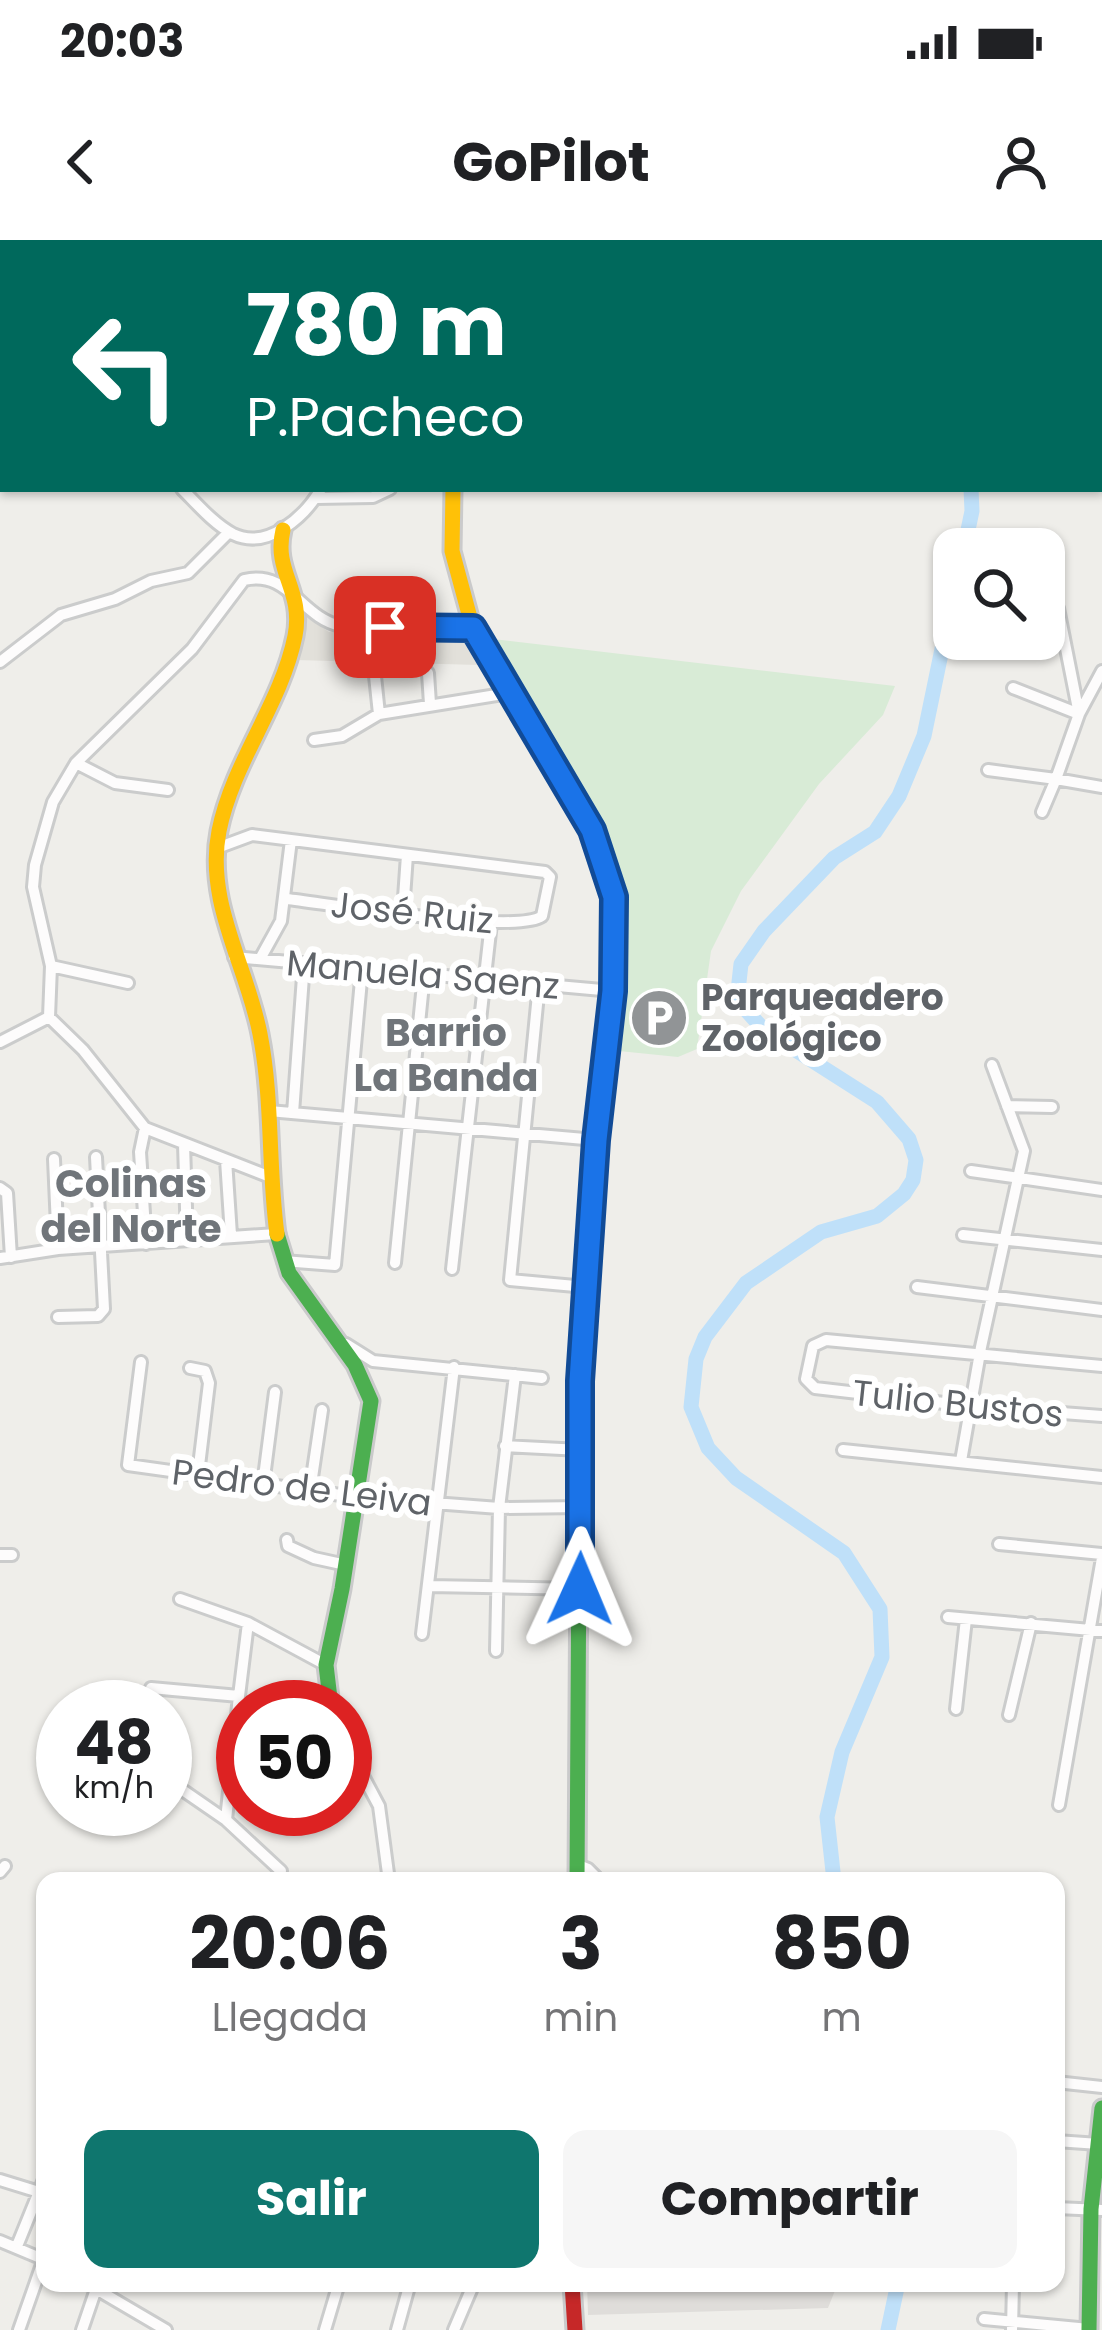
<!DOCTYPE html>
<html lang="es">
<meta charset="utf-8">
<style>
:root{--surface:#fff;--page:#f6f6f6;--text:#202124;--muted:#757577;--accent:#0f766e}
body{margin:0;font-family:Poppins,sans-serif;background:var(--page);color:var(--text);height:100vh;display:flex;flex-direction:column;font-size:45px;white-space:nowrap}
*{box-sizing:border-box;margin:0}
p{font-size:39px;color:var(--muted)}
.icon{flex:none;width:66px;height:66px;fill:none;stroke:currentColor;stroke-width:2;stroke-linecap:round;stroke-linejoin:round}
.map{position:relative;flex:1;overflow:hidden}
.side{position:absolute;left:36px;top:1632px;width:1029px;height:420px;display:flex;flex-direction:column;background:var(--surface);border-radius:24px;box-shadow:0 3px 9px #0004}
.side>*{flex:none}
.hud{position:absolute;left:0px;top:0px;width:1104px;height:252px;box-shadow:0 3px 9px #0004;background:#00695c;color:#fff;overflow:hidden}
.controls{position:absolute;left:933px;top:288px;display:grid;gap:24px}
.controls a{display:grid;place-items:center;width:132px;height:132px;border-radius:24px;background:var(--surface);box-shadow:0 3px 9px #0004;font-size:60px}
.speed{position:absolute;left:36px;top:1440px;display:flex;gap:24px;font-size:60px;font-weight:700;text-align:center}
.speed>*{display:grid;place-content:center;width:156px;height:156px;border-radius:50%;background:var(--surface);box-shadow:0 3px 9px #0004;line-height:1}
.speed small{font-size:30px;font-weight:400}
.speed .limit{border:18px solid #d22;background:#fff;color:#111}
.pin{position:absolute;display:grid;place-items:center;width:102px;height:102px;color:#fff;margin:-51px;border-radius:24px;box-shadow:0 6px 18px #0006}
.me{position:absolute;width:132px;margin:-66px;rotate:1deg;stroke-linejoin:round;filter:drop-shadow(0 0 9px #0008)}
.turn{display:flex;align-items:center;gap:42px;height:252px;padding:0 48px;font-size:54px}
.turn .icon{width:156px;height:156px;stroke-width:2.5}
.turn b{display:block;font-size:84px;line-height:102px}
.eta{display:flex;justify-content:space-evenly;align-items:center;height:204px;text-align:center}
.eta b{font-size:72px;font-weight:700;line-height:84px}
.button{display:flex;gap:24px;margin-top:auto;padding:24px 48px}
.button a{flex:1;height:138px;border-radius:24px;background:var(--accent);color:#fff;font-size:48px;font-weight:700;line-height:138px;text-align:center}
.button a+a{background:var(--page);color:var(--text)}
.status{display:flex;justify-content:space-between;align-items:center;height:84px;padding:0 60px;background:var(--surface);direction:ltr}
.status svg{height:33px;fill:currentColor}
header{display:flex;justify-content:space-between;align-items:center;height:156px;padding:0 48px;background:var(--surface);font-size:54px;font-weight:700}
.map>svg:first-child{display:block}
</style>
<div class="status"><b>20:03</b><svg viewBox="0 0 49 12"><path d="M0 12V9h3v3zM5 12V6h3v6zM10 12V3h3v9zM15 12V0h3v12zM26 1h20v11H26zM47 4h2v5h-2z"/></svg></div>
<header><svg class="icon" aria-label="back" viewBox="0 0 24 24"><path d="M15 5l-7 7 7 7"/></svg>GoPilot<svg class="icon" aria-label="person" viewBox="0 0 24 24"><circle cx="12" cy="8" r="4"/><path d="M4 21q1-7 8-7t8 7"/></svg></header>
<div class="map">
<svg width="1102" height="2090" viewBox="0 0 1102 2090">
<rect width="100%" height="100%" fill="#efeeea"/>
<!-- industrial -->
<path fill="#dfddda" d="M 587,2043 L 838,2043 L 828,2068 L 588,2075 Z"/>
<!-- education -->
<path fill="#e2e0da" d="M 308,378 L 329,392 L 464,398 L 479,425 L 295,420 L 303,379 Z"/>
<!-- green -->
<path fill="#d8ebd6" d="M 493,399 L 895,446 L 883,475 L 819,544 L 741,651 L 711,711 L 697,809 L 678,817 L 619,811 C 620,763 628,710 621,663 C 607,567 540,481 493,399 Z"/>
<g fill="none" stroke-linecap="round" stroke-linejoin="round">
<!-- river -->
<path stroke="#bfe0f9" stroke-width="15" d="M 847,0 L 850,3
M 964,309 L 972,271 L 971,249
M 834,1641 L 827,1577 L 842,1512 L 882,1417 L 880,1369 L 844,1313 L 736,1238 L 708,1208 L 691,1167 L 696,1119 L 705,1097 L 746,1043 L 821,992 L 877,976 L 904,954 L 913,940 L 916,920 L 909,899 L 877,862 L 764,790 L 737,760 L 741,724 L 764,691 L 834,618 L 875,592 L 899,556 L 924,496 L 954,351
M 888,2090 L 898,2043"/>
<defs>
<path id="street" d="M 204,0 L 205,3
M 232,0 L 233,3
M 369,0 L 369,3
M 423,0 L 440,3
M 0,234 L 3,234
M 182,249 C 197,264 214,284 233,294 C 268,311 305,276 321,249
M 316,258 L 373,257 L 390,249
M 1058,368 L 1079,474
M 1044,387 L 1062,394
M 0,422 L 61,375 L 115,359 L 151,341 L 188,333 L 229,292
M 428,433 L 430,464
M 375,436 L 379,474
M 1013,448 L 1079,474 L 1056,539 L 1102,547
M 1079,474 L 1102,431
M 314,500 L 342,496 L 379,474 L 509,453
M 76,523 L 115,543 L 168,550
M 988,530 L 1056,539 L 1042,572
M 217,608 L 252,595 L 545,632 L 550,637 L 542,676 C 516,695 330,664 287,659
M 403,672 L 407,615
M 234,717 L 613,751
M 260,719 L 281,681 L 291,600
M 51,726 L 128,743
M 539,744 L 510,1040 L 586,1047
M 49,777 L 83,810 L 145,888 L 273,938
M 0,802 L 49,777 L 51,726 L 33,647 L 35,625 L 53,562 L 76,523 L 192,409 L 244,340 C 289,329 301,378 341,386 C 372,393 438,388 473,389
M 1007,866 L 1052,867
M 269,871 L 596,900
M 293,873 L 304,723
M 145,888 L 140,912 L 146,1004
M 184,904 L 187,1000
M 54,919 L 58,1009
M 226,920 L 231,995
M 971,931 L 1102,950
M 0,948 L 7,953 L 11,1017
M 963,995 L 1102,1010
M 0,1018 L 58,1009 L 276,994
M 283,1021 L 335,1025 L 362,729
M 395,1023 L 424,734
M 452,1029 L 491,683
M 917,1047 L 1102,1070
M 58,1077 L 98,1076 L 104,1069 L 96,917
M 346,1104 L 373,1121 L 542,1138
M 141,1122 L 128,1225 L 355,1257 L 499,1268 L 582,1267
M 1102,1126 L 826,1100 L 813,1106 L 806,1139 L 815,1148 L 970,1166 L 1102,1176
M 190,1128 L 205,1131 L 209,1143 L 198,1234
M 505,1206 L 581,1210
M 843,1210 L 1102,1237
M 961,1221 L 981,1107 L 1024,911 L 992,825
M 263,1245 L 275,1152
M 310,1251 L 322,1170
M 287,1300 L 288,1306 L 314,1318 L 346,1325
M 999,1304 L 1102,1314
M 0,1315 L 12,1315
M 429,1346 L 580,1349
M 180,1359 L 248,1383 L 326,1425
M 948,1377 L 1102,1391
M 422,1394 L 454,1127
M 496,1411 L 499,1268 L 515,1135
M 151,1448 L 239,1456 L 226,1580 L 281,1631
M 239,1456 L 248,1383
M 956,1469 L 966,1379
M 1009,1475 L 1031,1383
M 345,1502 L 379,1566 L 389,1641
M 165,1538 L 226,1580
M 1059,1565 L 1102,1318
M 578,1625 L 588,1629 L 600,1641
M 0,1632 L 5,1626
M 1056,1842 L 1102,1847
M 1056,1901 L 1099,1904
M 0,1940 L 39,1952
M 1056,1968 L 1102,1970
M 0,2001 L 45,2020
M 17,2006 L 45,1937
M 86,2043 L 166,2090
M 984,2079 L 1089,2089
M 19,2090 L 45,2016
M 82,2090 L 96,2049
M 325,2090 L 339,2043
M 397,2090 L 410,2043
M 454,2090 L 474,2043
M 1012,2090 L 1013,2043"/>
<path id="fast" d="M 486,3 L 487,0
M 277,994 L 289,1033 L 355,1125 L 371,1161 L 342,1349 L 326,1425 L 331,1467
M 577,1641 L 580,1141 L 586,1048
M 1089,2090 L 1091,1969 L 1102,1868"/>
<path id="slow" d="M 468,3 L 469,0
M 453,249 L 452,311 L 473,389 L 592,590 L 613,657 L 613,751 L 596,900 L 586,1048
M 277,994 C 268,928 273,860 260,794 C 247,726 205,662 219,591 C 233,521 281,465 295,396 C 304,350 273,332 283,290"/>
<path id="jam" d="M 572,2043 L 575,2090"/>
</defs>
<!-- street casing -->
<use href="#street" stroke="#cbcccc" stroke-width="16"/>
<!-- fast casing -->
<use href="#fast" stroke="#cacacb" stroke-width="21"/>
<!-- slow casing -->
<use href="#slow" stroke="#cacacb" stroke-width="21"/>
<!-- jam casing -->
<use href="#jam" stroke="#cacacb" stroke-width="21"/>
<!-- street -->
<use href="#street" stroke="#fdfcfc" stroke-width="10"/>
<!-- fast -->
<use href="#fast" stroke="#4caf50" stroke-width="15"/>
<!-- slow -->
<use href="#slow" stroke="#ffc107" stroke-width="15"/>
<!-- jam -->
<use href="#jam" stroke="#c62828" stroke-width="15"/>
</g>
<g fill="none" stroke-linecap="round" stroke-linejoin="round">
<defs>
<path id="route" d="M 385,387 L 473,388 L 592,590 L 614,657 L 613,751 L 596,900 L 580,1141 L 580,1349"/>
</defs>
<!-- route casing -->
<use href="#route" stroke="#114b97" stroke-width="30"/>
<!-- route -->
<use href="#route" stroke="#1a73e8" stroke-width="21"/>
</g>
<!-- icons -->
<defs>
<symbol id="parking-disc" viewBox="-11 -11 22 22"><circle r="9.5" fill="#919496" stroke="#fff"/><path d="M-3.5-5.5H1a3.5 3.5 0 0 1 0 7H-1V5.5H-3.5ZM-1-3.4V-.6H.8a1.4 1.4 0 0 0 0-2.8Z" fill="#fff"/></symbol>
</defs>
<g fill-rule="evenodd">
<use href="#parking-disc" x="626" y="745" width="66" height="66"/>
</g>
<g text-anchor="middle" stroke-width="12" stroke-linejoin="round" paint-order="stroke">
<!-- street labels -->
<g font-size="36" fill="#5f6368" stroke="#fff">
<text transform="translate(412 672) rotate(6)" y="13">José Ruiz</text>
<text transform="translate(423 734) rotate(5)" y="13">Manuela Saenz</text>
<text transform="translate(958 1163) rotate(6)" y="13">Tulio Bustos</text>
<text transform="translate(302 1247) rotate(7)" y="13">Pedro de Leiva</text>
</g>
<!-- poi labels -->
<g font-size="36" font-weight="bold" fill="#5f6368" stroke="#fff" text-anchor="start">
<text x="701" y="770">Parqueadero<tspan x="701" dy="41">Zoológico</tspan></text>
</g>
<!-- neighbourhood labels -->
<g font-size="39" font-weight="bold" fill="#70757a" stroke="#fff">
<text x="446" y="806">Barrio<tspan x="446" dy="45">La Banda</tspan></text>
<text x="131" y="957">Colinas<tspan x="131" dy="45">del Norte</tspan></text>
</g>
</g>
</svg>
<div class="controls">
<a><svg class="icon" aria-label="search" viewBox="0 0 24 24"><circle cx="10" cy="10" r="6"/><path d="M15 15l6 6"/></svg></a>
</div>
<div class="speed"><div>48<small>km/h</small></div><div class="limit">50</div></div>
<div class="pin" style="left:385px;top:387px;background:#d93025"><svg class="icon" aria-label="arrive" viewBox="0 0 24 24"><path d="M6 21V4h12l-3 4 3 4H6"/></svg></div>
<svg class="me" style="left:580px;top:1349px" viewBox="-20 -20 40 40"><path d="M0-17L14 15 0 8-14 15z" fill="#1a73e8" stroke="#fff" stroke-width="4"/></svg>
<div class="hud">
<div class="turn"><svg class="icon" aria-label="left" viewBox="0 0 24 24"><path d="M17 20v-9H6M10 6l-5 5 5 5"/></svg><div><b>780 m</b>P.Pacheco</div></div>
</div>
<section class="side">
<div class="eta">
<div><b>20:06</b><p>Llegada</p></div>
<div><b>3</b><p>min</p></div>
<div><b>850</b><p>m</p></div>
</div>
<div class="button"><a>Salir</a><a>Compartir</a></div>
</section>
</div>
